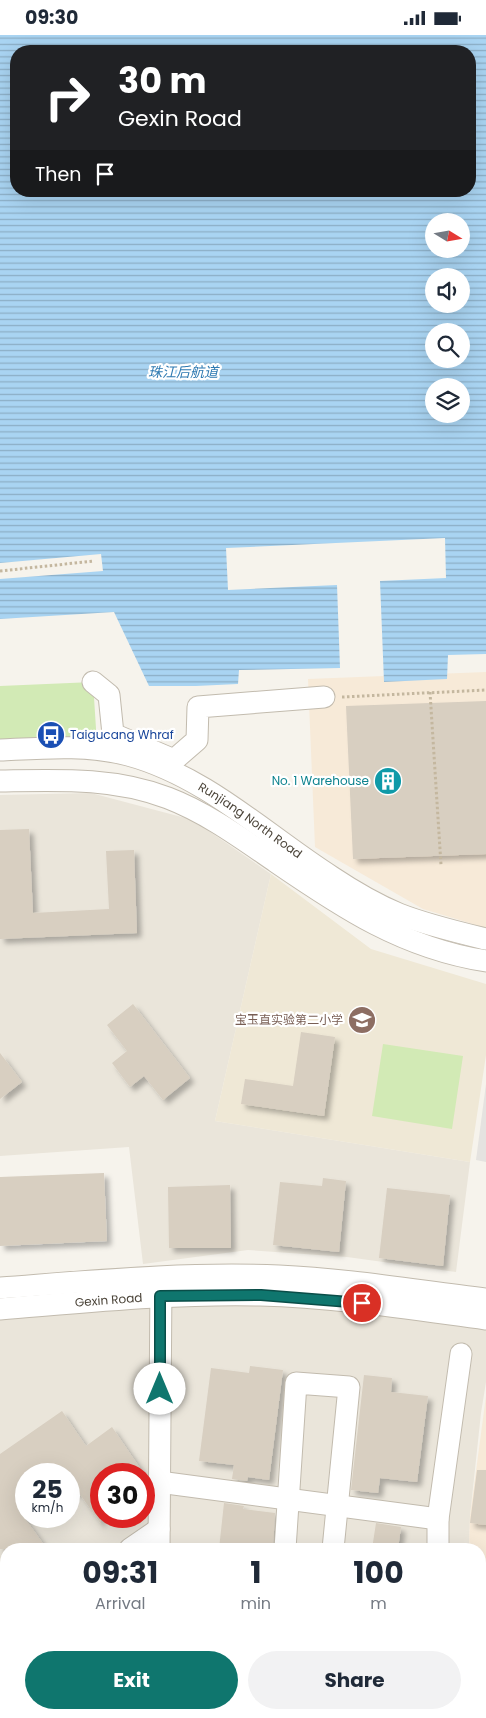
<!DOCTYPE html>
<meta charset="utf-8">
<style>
:root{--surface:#fff;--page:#f2f2f3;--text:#1f2937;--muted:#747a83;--accent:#0f766e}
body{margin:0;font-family:Poppins,"Noto Sans SC",sans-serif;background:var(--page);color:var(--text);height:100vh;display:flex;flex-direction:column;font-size:19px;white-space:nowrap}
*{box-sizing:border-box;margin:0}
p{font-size:16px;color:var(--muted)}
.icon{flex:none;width:28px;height:28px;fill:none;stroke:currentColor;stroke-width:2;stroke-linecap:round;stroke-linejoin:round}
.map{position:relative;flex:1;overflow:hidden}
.side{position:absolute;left:0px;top:1508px;width:486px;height:176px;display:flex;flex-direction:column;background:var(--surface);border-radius:20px 20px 0 0;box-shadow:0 5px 20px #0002}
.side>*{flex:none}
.banner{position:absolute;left:10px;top:10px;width:466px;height:152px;border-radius:20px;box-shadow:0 5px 20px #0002;background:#202124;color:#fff;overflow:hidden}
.needle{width:32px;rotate:101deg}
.fabs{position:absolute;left:425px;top:178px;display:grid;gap:10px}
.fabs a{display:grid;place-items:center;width:45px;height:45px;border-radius:50%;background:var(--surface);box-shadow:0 5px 20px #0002;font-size:25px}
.speed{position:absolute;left:15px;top:1428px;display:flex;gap:10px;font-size:25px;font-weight:700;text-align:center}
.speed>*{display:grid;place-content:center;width:65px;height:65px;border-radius:50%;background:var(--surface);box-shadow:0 5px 20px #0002;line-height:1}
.speed small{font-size:12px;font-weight:400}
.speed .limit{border:8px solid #d22;background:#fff;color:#111}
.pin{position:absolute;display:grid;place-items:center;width:42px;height:42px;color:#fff;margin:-21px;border:2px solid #fff;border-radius:50%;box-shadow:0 1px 5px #0007}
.me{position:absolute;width:55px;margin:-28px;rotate:0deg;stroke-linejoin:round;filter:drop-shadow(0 0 4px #0008)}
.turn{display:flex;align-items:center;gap:18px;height:105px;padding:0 25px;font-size:22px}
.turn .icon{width:65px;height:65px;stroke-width:2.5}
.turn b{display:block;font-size:35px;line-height:42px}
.then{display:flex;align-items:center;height:48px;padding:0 25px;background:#0003;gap:10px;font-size:19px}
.eta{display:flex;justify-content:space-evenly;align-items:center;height:85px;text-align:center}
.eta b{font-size:30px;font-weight:700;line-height:35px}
.cta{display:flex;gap:10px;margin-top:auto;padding:10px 25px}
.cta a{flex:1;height:58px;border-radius:30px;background:var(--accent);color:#fff;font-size:20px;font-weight:700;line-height:58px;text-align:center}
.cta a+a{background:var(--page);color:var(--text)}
.status{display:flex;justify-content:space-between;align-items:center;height:35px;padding:0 25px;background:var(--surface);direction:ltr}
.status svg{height:14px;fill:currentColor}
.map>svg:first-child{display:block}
</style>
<div class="status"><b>09:30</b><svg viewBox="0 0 49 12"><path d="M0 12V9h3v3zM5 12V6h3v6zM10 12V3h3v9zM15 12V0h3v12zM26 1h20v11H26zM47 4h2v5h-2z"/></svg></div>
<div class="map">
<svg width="486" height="1683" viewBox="0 0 486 1683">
<defs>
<pattern id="water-rules" width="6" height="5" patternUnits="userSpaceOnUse" patternTransform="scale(1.25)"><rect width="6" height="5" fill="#a9d4f2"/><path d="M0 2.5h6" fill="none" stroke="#8caec5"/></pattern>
<filter id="shadow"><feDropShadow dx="4.5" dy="4.5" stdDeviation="2.5" flood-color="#0004"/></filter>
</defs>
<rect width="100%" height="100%" fill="#f6f3ec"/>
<!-- residential -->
<path fill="#eae5da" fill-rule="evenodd" d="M 91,758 L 193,785 L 271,839 L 215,1086 L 470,1127 L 456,1237 L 347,1222 L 248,1215 L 143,1229 L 129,1112 L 0,1121 L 0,760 Z
M 262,1269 L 486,1288 L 486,1347 L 481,1378 L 470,1481 L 469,1514 L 6,1514 L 6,1678 L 418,1678 L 411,1683 L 0,1683 L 0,1274 ZM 26,1439 L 69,1439 L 69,1481 L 26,1481 ZM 101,1439 L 144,1439 L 144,1481 L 101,1481 Z"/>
<!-- commercial -->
<path fill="#f7ead8" d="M 486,637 L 486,893 L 423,874 L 315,812 L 308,644 Z
M 486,1361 L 486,1610 L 480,1609 L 480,1514 L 469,1514 L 470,1481 Z"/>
<!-- education -->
<path fill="#efe8d6" d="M 271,839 L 371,914 L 486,949 L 486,1020 L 470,1127 L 215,1086 Z"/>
<!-- green -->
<path fill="#d2eab5" d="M 93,647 L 97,709 L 0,712 L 0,651 Z
M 383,1009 L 463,1021 L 452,1094 L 372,1081 Z"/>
<!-- parking -->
<path fill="#e5e3e0" d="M 486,1049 L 486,1127 L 476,1125 Z"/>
<!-- water -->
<path fill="url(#water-rules)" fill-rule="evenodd" d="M 0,0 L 486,0 L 486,619 L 448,620 L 447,644 L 384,647 L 380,546 L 446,543 L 445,503 L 226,513 L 228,555 L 337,550 L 340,633 L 239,635 L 238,649 L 196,651 L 149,651 L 114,577 L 0,584 ZM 16,16 L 470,16 L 470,156 L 16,156 ZM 434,186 L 461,186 L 461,214 L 434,214 ZM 434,241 L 461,241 L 461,269 L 434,269 ZM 434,296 L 461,296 L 461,324 L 434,324 ZM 434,351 L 461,351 L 461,379 L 434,379 Z"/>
<!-- pier -->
<path fill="#f6f3ec" d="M 101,519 L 103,536 L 0,544 L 0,528 Z"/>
<!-- building -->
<path fill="#d8cfc1" filter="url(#shadow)" d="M 486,666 L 486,819 L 353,824 L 346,671 Z
M 29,794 L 33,878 L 109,874 L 106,816 L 134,815 L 137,898 L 0,904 L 0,795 Z
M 133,969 L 190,1043 L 163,1065 L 144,1041 L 130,1052 L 112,1028 L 127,1016 L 107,990 Z
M 301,997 L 335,1002 L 324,1081 L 241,1069 L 245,1044 L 293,1051 Z
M 0,1018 L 22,1047 L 0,1064 Z
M 104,1138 L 107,1206 L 0,1211 L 0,1142 Z
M 323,1143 L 346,1146 L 339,1217 L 273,1210 L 280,1147 L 322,1151 Z
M 230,1150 L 231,1213 L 169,1213 L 168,1152 Z
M 387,1153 L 450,1160 L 443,1231 L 379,1223 Z
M 250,1331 L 283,1335 L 269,1445 L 248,1442 L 247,1446 L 232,1444 L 234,1430 L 199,1426 L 211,1333 L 249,1338 Z
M 364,1340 L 392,1343 L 391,1357 L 428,1361 L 417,1447 L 380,1443 L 378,1458 L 351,1455 Z
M 62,1376 L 86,1411 L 112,1392 L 144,1439 L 101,1439 L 101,1489 L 77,1455 L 69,1461 L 69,1439 L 26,1439 L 26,1485 L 47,1514 L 0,1514 L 0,1419 Z
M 477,1435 L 486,1435 L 486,1490 L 470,1488 Z
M 224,1468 L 244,1471 L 243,1474 L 275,1478 L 273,1514 L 219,1514 Z
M 376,1488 L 401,1492 L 398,1514 L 372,1514 Z"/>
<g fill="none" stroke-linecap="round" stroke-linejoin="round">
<defs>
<g id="minor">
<path d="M 93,647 L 109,660 L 113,699 L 174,725 L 197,705 L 198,672 L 324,662"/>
<path id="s1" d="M 0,715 C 43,713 86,709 128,720 C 206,741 266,800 332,842 C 353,856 375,869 399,879 C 427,890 457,897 486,904"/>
<path d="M 0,746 C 57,745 114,742 168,763 C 207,778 241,803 276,827 C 343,873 403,913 486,926"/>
<path d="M 0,1253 C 93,1246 186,1237 279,1241 C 348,1244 418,1256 486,1264"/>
<path id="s2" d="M 0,1274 C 87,1267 173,1258 260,1260 C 336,1262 411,1274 486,1284"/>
<path d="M 159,1447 L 438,1484"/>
<path d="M 130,1514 L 159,1494"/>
<path d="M 159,1514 L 161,1246"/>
<path d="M 285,1514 L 296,1348 L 349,1352 L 333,1514"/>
<path d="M 438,1514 L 438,1484 L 461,1319"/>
<path d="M 0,1559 L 6,1559"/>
<path d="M 55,1678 L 55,1683"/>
<path d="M 156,1683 L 156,1678"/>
</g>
</defs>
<!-- minor casing -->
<use href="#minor" stroke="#c2bbae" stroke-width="23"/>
<!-- path -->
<path stroke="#c4b79f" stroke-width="3" stroke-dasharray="2.5 2.5" stroke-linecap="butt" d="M 0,536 L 94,526
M 430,657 L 441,830
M 342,662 L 486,655"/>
<!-- minor -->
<use href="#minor" stroke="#fff" stroke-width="21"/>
</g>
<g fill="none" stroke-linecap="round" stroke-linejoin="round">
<defs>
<path id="route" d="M 160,1354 L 160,1261 L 261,1260 L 362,1268"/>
</defs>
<!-- route casing -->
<use href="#route" stroke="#0a4d48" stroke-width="12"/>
<!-- route -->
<use href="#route" stroke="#0f766e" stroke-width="9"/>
</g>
<!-- icons -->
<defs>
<symbol id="bus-disc" viewBox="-11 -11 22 22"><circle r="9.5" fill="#1a4fb4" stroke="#fff"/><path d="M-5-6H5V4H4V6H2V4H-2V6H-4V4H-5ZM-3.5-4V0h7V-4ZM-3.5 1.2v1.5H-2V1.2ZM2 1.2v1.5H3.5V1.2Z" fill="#fff"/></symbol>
<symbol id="building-disc" viewBox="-11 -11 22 22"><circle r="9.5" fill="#0f9aa8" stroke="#fff"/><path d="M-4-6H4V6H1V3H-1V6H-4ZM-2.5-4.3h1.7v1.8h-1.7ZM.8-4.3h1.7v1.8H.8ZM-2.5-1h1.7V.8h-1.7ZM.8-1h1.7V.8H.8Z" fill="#fff"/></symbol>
<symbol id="school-disc" viewBox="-11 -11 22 22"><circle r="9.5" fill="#8d6e63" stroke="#fff"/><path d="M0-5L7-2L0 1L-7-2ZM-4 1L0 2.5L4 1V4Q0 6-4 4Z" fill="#fff"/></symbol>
</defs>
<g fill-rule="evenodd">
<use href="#bus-disc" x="35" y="684" width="32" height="32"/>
<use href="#building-disc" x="372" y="730" width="32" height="32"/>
<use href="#school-disc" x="346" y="969" width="32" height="32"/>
</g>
<g text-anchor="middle" stroke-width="4.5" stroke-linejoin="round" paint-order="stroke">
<!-- transit labels -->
<g font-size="12" fill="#164399" stroke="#fff" text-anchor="start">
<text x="70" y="704">Taigucang Whraf</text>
</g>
<!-- culture labels -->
<g font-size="12" fill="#0d838f" stroke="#fff" text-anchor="end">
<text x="369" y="750">No. 1 Warehouse</text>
</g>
<!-- street labels -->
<g font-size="12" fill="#4b4439" stroke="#fff">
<text dy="4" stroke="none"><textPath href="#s1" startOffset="268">Runjiang North Road</textPath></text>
<text dy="4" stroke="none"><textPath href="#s2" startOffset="109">Gexin Road</textPath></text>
</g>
<!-- education labels -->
<g font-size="12" fill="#785e54" stroke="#fff" text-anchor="end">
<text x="343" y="989">宝玉直实验第二小学</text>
</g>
<!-- water labels -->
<g font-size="14" font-style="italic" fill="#2e7ab2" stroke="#fff">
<text x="183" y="342">珠江后航道</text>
</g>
</g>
</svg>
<div class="fabs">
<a><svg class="needle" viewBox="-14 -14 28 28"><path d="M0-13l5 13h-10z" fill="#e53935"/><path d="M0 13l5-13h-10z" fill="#747a83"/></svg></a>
<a><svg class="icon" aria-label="sound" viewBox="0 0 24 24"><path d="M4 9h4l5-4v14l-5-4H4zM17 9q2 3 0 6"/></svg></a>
<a><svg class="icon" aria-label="search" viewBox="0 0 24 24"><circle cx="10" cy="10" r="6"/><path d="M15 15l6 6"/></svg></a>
<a><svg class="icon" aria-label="layers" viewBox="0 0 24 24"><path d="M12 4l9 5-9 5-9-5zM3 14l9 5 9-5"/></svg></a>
</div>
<div class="speed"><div>25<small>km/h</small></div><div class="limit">30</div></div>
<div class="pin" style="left:362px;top:1268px;background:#d93025"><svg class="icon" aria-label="arrive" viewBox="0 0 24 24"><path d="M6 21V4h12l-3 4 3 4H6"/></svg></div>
<svg class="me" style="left:160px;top:1354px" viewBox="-20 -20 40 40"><circle r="19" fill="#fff"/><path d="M0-13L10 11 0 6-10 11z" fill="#0f766e"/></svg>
<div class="banner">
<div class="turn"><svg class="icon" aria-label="right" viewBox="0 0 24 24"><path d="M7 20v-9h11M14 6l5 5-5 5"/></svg><div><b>30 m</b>Gexin Road</div></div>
<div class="then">Then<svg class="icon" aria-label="arrive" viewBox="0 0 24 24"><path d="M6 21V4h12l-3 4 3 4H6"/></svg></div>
</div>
<section class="side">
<div class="eta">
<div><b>09:31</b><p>Arrival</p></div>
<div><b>1</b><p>min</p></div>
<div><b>100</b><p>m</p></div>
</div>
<div class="cta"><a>Exit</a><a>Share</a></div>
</section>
</div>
